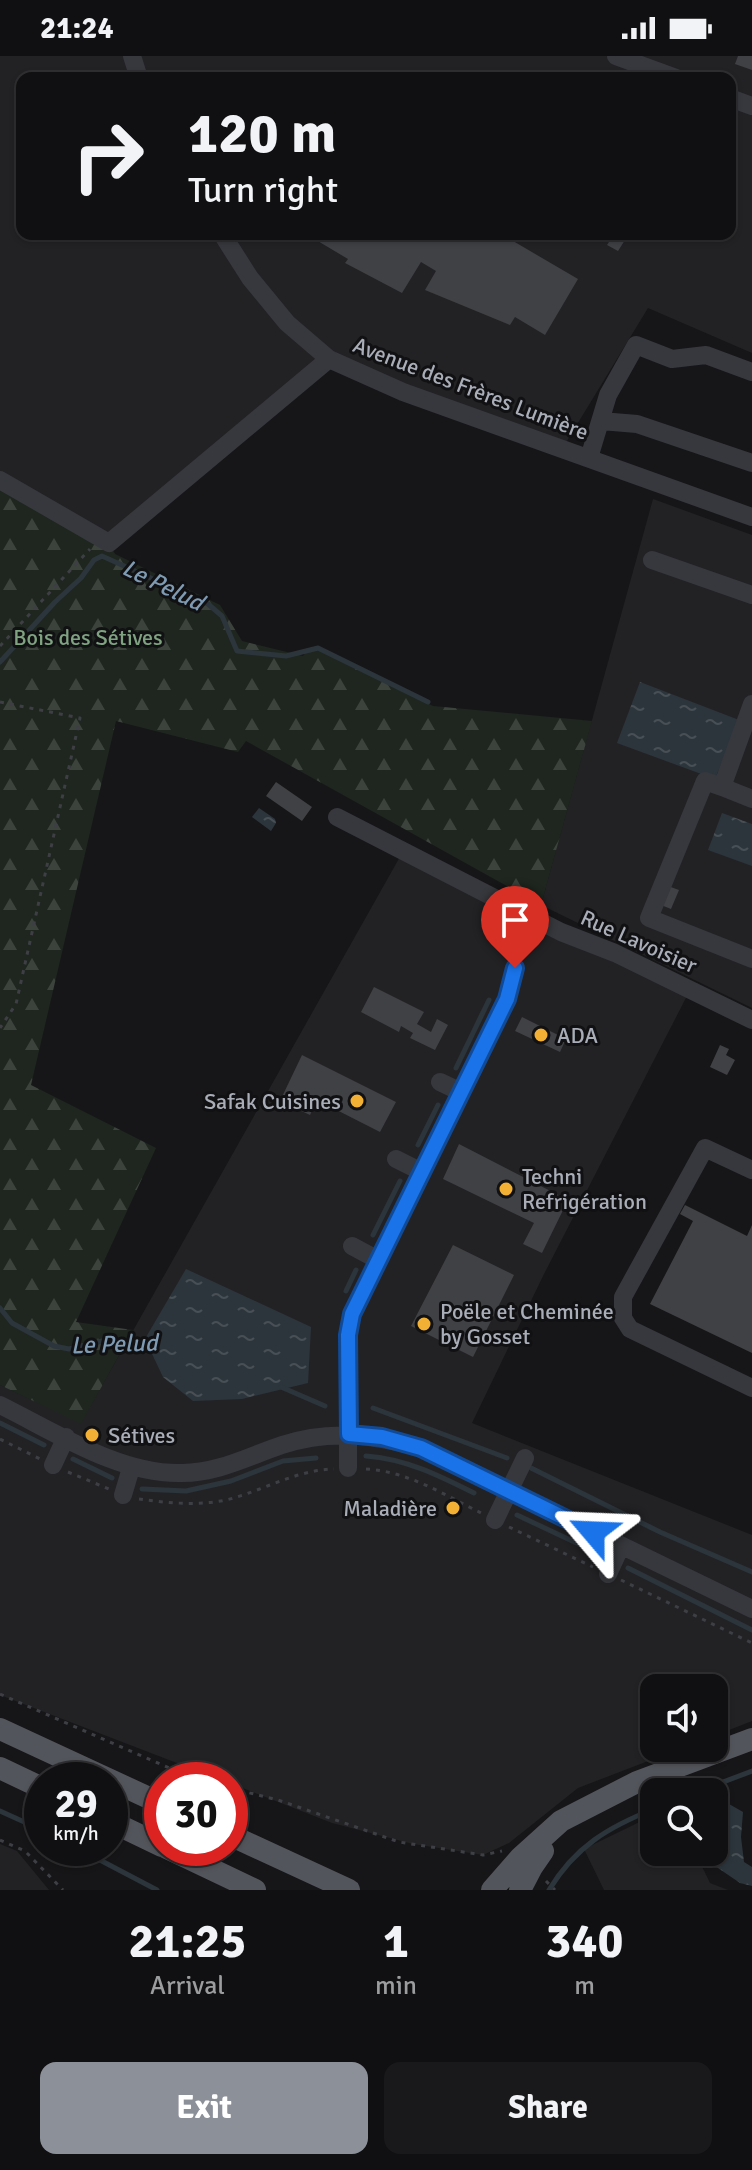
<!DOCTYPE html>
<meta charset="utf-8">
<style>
:root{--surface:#101012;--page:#19191b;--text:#f1f3f6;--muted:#9c9d9f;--line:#303032;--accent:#8c9099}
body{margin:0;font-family:Signika,sans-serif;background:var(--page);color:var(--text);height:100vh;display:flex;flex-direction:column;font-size:30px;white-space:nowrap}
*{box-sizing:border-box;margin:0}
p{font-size:26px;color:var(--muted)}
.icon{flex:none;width:44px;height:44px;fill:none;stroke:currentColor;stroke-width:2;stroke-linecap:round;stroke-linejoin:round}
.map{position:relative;height:1834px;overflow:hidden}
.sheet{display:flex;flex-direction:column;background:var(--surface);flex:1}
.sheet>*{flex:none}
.hud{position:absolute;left:16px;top:16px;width:720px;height:168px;border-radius:16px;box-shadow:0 2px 6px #0004,0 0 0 2px var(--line);background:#101012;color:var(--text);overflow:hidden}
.buttons{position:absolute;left:640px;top:1618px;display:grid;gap:16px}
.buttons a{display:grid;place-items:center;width:88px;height:88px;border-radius:16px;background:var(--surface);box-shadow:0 2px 6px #0004,0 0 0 2px var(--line);font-size:40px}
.speed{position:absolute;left:24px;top:1706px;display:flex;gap:16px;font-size:40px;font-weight:700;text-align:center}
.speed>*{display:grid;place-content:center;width:104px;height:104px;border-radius:50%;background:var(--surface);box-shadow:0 2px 6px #0004,0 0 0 2px var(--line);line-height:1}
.speed small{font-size:20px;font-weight:400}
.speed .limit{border:12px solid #d22;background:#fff;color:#111}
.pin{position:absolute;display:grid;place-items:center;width:68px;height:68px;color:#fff;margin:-82px -34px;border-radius:50% 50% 50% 0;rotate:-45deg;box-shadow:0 0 8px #0007}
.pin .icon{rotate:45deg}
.me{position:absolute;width:88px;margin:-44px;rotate:296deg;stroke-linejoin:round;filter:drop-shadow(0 0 6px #0008)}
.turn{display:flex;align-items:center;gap:28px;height:168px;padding:0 40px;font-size:36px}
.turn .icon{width:104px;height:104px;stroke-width:2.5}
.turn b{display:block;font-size:56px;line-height:68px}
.eta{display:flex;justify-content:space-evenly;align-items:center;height:136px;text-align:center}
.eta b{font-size:48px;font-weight:800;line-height:56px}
.button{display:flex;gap:16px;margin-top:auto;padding:16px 40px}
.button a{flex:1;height:92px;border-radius:16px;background:var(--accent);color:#fff;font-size:32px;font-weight:800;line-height:92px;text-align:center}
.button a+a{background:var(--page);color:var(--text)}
.status{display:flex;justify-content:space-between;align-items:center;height:56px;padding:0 40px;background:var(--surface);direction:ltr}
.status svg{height:22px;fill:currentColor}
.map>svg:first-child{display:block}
</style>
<div class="status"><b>21:24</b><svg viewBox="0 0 49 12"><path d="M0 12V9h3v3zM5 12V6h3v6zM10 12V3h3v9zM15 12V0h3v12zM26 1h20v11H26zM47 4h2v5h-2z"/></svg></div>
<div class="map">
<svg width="752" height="1834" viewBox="0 0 752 1834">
<defs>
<pattern id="forest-firs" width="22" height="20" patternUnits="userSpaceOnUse" patternTransform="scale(2)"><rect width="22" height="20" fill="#1e261f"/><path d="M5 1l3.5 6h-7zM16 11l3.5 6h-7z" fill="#3c433d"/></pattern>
<pattern id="water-ripples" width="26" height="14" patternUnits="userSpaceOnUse" patternTransform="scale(2)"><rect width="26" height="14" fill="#2c353c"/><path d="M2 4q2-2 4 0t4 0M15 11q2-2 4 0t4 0" fill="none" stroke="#485056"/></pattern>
</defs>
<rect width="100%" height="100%" fill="#161618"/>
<!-- built -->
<path fill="#222225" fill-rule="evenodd" d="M 0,0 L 752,0 L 752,297 L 648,252 L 562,393 L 329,303 L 109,487 L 0,424 ZM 22,22 L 730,22 L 730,178 L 22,178 Z
M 653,443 L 752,479 L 752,952 L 541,849 Z
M 401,799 L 690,934 L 544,1218 L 472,1367 L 752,1479 L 752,1665 L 714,1680 L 714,1632 L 654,1632 L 654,1692 L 682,1692 L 578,1732 L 509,1787 L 483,1799 L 413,1788 L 332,1767 L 230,1727 L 230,1724 L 221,1724 L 0,1639 L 0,1329 L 81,1367 Z
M 654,1759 L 654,1796 L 695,1796 L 710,1827 L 728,1834 L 604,1834 L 584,1793 Z
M 0,1788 L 17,1795 L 49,1834 L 0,1834 Z"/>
<!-- forest -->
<path fill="url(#forest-firs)" d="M 0,424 L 109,487 L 115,498 L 220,549 L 242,585 L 303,600 L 307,595 L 319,593 L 433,650 L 592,665 L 541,849 L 246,685 L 238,696 L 116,665 L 31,1029 L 156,1092 L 76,1266 L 133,1274 L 81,1368 L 0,1329 Z"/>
<!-- water -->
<path fill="url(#water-ripples)" d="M 640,626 L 739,664 L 715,723 L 617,687 Z
M 259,752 L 275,763 L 276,767 L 271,775 L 252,761 Z
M 722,757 L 752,768 L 752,810 L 708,794 Z
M 186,1213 L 311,1271 L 308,1327 L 242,1343 L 193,1345 L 163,1321 L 145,1283 Z
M 722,1744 L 743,1756 L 741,1781 L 744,1806 L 752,1811 L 752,1830 L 740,1827 L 718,1812 L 707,1809 L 707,1796 L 714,1796 L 714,1746 Z"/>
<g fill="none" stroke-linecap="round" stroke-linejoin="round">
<!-- stream -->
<path stroke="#2c353c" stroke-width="5" d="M 0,606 L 55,546 L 81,522 L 94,504 L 102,500 L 208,548 L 222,560 L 237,595 L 286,600 L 318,592 L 428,646
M 456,1012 L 489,944
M 418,1089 L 438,1049
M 373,1179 L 400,1125
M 346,1235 L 356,1214
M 0,1252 L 12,1267 L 54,1290 L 69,1293 L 102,1285 L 123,1290 L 152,1287
M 281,1331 L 325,1350
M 373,1352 L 507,1402
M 0,1367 L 44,1389
M 366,1400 C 406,1403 438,1419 474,1437
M 73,1403 L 112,1422
M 531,1412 L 660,1476 L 752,1516
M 142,1433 L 186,1435 L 231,1425 L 283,1405 L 316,1402
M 517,1459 L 600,1498
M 628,1512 L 752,1574
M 697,1736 L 752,1715
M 0,1755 L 42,1774
M 77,1792 L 157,1834
M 549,1834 C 575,1791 608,1771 654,1753"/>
</g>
<!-- building -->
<path fill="#404145" d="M 738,0 L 752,0 L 752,14 L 735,8 Z
M 306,178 L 501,178 L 578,223 L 545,279 L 515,261 L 510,269 L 425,234 L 436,215 L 421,206 L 402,237 L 345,207 L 348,203 Z
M 614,178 L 625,184 L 618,195 L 607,189 Z
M 276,726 L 312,751 L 302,765 L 266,740 Z
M 668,830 L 679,834 L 671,853 L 661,849 Z
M 374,931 L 424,956 L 417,968 L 431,976 L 437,963 L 448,969 L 435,994 L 410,982 L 413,977 L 401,970 L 399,976 L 361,956 Z
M 522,961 L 566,983 L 560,996 L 515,975 Z
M 720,989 L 729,993 L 726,999 L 735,1004 L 727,1019 L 710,1011 Z
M 302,999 L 396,1046 L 380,1076 L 317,1044 L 310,1059 L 280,1045 Z
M 459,1088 L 568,1144 L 542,1197 L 523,1188 L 534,1167 L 443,1123 Z
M 685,1149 L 747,1180 L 752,1169 L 752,1297 L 650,1248 L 693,1165 L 680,1158 Z
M 453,1189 L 514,1219 L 473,1301 L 411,1270 Z
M 89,1374 L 98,1378 L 95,1384 L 86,1380 Z"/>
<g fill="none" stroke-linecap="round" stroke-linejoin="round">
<!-- path -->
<path stroke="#3d3f44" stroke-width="3" stroke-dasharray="4 6" stroke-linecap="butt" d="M 0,590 L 90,493
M 0,646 L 80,662 L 16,948 L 0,972
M 0,1383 L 40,1403
M 366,1413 C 407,1415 445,1439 481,1457
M 68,1416 L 109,1433
M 139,1443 C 167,1447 198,1450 226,1444 C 263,1435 295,1414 334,1413
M 509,1471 L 593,1511
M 621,1524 L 752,1587
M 0,1638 L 197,1724
M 230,1732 L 278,1744 L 399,1786 L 483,1799 L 502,1795
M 0,1784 L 25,1795 L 63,1834
M 546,1825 L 555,1834"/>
<!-- minor -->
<path stroke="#37383d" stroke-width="18" d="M 132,0 L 139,22
M 616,0 L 676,22
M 730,42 L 752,50
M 222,178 L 250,222 L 287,267 L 329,303 L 403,336 L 752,461
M 601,365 L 637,368 L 752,407
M 589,402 L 608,339 L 636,289 L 672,303 L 706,299 L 752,316
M 0,424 L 109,487 L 329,303
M 652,504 L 752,539
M 752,648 L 722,731 L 705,725 L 649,862 L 752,903
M 722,731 L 752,743
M 337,761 L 561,876 L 615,897 L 752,964
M 440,1026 L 461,1036
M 396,1103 L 422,1116
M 752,1114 L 705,1092 L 623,1241 L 623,1262 L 630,1273 L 752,1332
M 352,1190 L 378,1204
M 0,1349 C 55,1376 120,1419 182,1417 C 218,1417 249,1400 282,1389 C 330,1373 374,1379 421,1392 L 752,1553
M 53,1409 L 66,1381
M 348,1412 L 348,1279 L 352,1258 L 507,943 L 515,912
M 123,1439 L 131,1412
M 495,1464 L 525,1402
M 608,1518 L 621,1490"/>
<!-- major -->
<path stroke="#53555c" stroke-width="22" d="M 0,1673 L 162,1748
M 0,1712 L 42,1732
M 110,1765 L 162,1790
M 230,1779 L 349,1834
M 167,1792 L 255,1834
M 492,1834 L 520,1802 L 561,1765 L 637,1726 L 752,1683
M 520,1834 L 532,1811 L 543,1795"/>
</g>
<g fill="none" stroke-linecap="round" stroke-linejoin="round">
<defs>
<path id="route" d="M 515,912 L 507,943 L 352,1258 L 348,1279 L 349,1378 L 382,1381 L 421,1392 L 593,1476"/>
</defs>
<!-- route casing -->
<use href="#route" stroke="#114b97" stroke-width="20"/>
<!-- route -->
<use href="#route" stroke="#1a73e8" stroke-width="14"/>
</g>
<!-- markers -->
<g fill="#f2b134" stroke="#111113" stroke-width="3">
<circle cx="541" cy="979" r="8"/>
<circle cx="357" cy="1045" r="8"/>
<circle cx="506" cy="1133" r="8"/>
<circle cx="424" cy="1268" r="8"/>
<circle cx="92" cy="1379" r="8"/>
<circle cx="453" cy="1452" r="8"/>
</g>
<g text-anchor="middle" stroke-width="6" stroke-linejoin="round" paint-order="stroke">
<!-- street labels -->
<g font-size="22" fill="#a8adb8" stroke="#111113">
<text transform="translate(471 332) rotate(21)" y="8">Avenue des Frères Lumière</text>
<text transform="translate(639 885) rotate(24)" y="8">Rue Lavoisier</text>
</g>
<!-- park labels -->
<g font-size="22" fill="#7fa381" stroke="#111113">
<text x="88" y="589">Bois des Sétives</text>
</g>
<!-- poi labels -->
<g font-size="22" fill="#a8adb8" stroke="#111113" text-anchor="start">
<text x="557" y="987">ADA</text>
<text x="341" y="1053" text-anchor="end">Safak Cuisines</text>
<text x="522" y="1128">Techni<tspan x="522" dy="25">Refrigération</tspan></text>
<text x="440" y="1263">Poële et Cheminée<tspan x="440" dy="25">by Gosset</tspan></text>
<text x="108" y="1387">Sétives</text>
<text x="437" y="1460" text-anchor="end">Maladière</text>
</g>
<!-- water labels -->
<g font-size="24" font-style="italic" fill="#7f9bb3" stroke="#111113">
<text transform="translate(163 529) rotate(26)" y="8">Le Pelud</text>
<text transform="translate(114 1288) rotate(-2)" y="8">Le Pelud</text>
</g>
</g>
</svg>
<div class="buttons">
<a><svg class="icon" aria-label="sound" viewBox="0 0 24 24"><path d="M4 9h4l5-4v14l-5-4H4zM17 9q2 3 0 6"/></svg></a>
<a><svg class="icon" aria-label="search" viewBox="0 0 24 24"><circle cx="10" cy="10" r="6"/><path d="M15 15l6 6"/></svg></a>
</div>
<div class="speed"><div>29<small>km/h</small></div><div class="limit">30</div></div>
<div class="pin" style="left:515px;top:912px;background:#d93025"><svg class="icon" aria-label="arrive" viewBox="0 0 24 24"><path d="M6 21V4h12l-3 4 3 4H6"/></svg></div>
<svg class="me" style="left:593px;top:1476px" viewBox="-20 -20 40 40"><path d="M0-17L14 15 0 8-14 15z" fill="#1a73e8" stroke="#fff" stroke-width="4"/></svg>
<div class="hud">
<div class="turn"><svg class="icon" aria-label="right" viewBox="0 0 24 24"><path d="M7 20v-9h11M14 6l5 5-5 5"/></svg><div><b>120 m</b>Turn right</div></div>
</div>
</div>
<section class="sheet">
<div class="eta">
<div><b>21:25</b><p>Arrival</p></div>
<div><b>1</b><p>min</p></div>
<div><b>340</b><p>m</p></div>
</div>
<div class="button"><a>Exit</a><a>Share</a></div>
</section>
